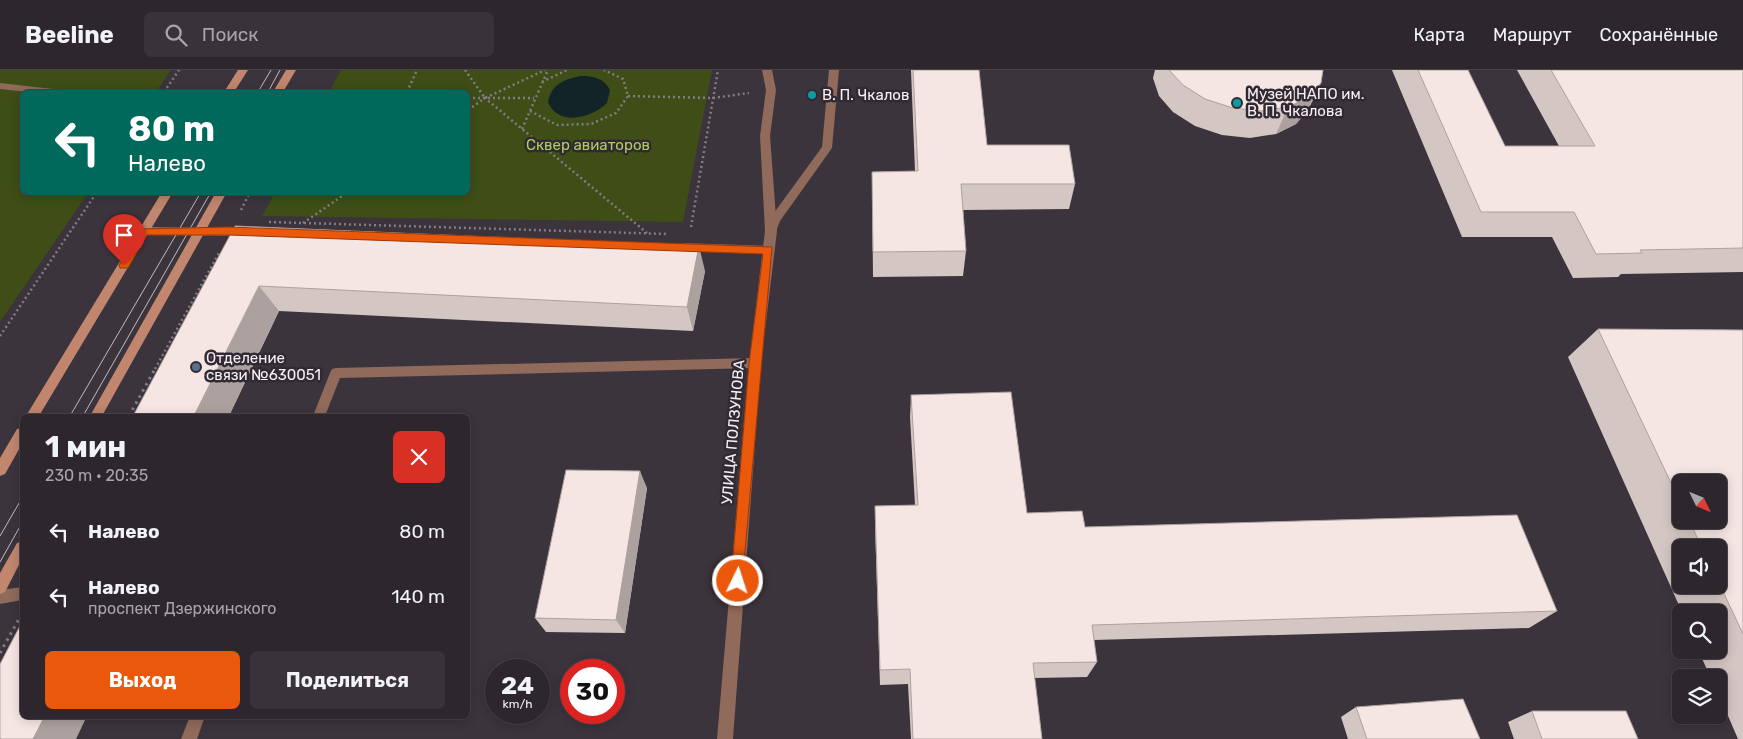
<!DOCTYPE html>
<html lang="ru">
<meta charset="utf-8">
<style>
:root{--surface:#2d272d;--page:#393339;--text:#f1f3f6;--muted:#a7a5aa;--line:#484449;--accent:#ea580c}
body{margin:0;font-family:Rubik,sans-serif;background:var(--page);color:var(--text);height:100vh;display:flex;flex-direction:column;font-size:19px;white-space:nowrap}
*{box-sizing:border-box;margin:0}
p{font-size:16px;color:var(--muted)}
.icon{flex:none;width:28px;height:28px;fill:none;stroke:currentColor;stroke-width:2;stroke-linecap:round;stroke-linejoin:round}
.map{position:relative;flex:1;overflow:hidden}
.details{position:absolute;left:20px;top:344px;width:450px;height:305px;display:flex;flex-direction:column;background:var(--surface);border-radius:8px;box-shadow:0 2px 12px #0003,0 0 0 1px var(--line)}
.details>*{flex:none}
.banner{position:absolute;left:20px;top:20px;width:450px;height:105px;border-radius:8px;box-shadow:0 2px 12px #0003,0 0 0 1px var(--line);background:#00695c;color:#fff;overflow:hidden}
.needle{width:32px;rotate:133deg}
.controls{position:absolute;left:1672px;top:404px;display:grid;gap:10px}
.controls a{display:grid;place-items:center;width:55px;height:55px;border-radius:8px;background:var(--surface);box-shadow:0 2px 12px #0003,0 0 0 1px var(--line);font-size:25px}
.speed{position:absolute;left:485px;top:589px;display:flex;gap:10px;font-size:25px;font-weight:700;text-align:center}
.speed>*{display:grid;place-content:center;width:65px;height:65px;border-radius:50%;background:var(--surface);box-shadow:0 2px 12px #0003,0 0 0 1px var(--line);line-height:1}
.speed small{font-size:12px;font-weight:400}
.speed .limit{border:8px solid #d22;background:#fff;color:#111}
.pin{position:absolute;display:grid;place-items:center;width:42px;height:42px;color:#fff;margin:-51px -21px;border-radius:50% 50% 50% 0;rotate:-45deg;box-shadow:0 0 5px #0007}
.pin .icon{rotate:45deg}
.me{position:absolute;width:55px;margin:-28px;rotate:4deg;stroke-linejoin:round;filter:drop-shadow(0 0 4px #0008)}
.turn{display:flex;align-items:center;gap:18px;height:105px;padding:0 25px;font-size:22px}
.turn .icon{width:65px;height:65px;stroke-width:2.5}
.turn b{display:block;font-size:35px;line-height:42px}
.round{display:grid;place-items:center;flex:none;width:52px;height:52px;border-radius:8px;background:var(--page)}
.head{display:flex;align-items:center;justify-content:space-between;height:85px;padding:0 25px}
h1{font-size:30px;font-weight:700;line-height:38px}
.button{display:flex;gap:10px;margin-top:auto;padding:10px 25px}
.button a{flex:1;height:58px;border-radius:8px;background:var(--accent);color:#fff;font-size:20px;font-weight:700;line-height:58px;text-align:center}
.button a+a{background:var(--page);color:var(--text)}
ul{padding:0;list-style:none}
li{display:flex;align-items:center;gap:15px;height:65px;padding:0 25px}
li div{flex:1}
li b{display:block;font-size:19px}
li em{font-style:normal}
header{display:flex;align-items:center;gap:30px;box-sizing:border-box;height:70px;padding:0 25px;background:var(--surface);border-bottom:1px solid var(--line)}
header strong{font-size:24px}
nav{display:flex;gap:28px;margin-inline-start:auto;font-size:18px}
.search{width:350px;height:45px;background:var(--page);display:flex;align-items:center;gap:12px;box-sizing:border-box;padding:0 18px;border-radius:8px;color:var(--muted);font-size:19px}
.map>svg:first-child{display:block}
</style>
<header>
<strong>Beeline</strong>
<div class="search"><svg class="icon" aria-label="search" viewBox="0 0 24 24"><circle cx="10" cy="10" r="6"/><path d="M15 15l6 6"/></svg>Поиск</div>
<nav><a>Карта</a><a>Маршрут</a><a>Сохранённые</a></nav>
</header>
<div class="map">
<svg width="1743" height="669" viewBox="0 0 1743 669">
<rect width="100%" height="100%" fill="#3c343c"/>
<!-- green -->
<path fill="#3e4e16" d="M 0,0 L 171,0 L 156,22 L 22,22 L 22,122 L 88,123 L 0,252 Z
M 341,0 L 712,0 L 683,152 L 262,146 L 275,123 L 468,122 L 468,22 L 329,22 Z"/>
<!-- water -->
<path fill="#132428" d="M 581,6 C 593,6 604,8 610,20 L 607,33 C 592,48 558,57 548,32 C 551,14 565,9 581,6 Z"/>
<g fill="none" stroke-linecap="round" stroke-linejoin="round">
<!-- path-far1 -->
<path stroke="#837c83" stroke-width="2.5" stroke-dasharray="2 3" stroke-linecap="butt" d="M 465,0 L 485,28 L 545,0
M 542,12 L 567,0
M 164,22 L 179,0
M 407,22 L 417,0
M 628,26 L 713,28 L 749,23
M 468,28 L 534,28
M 468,40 L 485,28 L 647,163
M 530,41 L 557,55 L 591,54 L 616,43 L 628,26 L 623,9 L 604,0
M 522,59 L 548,0
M 241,140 L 250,122
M 269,152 L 668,164
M 303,153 L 348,122
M 691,157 L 718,0
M 0,266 L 97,122
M 155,299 L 219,183"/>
<!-- path -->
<path stroke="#837c83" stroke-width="3" stroke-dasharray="2.5 4.5" stroke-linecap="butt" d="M 129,346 L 156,297
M 0,583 L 19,549"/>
<!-- service -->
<path fill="#906a5a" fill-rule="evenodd" d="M 829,0 L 839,0 L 832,78 L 780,151 L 775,164 L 767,164 L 765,161 L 771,147 L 822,77 Z
M 144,157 L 249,158 L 255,162 L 249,166 L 144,165 L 138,161 Z
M 684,173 L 769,176 L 775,180 L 769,184 L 684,181 L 678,177 Z
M 755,288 L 759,289 L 761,293 L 759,297 L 755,298 L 340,308 L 325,346 L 313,346 L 330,303 L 332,299 L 336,298 Z
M 22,517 L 22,530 L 0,534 L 0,520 Z
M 190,646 L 205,646 L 197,669 L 181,669 Z"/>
<!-- pedestrian -->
<path fill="#906a5a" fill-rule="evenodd" d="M 0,13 L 53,19 L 58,22 L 28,22 L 0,19 Z"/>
<!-- minor -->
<path fill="#906a5a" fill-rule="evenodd" d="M 762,0 L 772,0 L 776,20 L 770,66 L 777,161 L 761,293 L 733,669 L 717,669 L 749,293 L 765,161 L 760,66 L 766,20 Z"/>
<!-- secondary -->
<path fill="#c1866d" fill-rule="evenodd" d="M 238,0 L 248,0 L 234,22 L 224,22 Z
M 286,0 L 296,0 L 283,22 L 273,22 Z
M 162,122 L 173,122 L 39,346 L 26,346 Z
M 216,122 L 227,122 L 102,346 L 90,346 Z
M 22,358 L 22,374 L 5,404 L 0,406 L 0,388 L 17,359 Z
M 22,471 L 22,489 L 5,522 L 0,524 L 0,503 L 17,473 Z"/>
<!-- tram -->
<path stroke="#c1bbc1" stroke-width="1" d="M 258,22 L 271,0
M 268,22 L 280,0
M 70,346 L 201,122
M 83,346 L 211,122
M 0,466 L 22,428
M 0,492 L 22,453"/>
</g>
<!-- wall -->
<path fill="#d4c6c3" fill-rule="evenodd" d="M 911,0 L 979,0 L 987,75 L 1075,114 L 1069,139 L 963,140 L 966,181 L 963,206 L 873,207 L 872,102 L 915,101 Z
M 1155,0 L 1323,0 L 1321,13 L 1308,40 L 1296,54 L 1276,64 L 1250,68 L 1222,65 L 1195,56 L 1173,42 L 1159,26 L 1153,8 Z
M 1392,0 L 1468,0 L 1505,76 L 1559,76 L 1517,0 L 1743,0 L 1743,202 L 1621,204 L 1618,207 L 1573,208 L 1552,167 L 1462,167 Z
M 235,156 L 705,201 L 693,261 L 279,241 L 229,346 Z
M 1598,259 L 1743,260 L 1743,669 L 1738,669 L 1719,625 L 1719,608 L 1711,608 L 1698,580 L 1719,580 L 1719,542 L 1682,542 L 1568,287 ZM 1681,412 L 1719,450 L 1681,450 ZM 1681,478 L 1719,478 L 1719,515 L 1681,515 Z
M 911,325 L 1027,443 L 1085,457 L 1557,541 L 1529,558 L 1094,570 L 1097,592 L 1087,607 L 1034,608 L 1042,669 L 911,669 L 908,614 L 880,615 L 875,455 L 875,436 L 915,435 L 910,347 Z
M 647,418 L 625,563 L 546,562 L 535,548 Z
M 1356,637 L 1480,669 L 1348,669 L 1341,647 Z
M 1532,641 L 1638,669 L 1514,669 L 1508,652 Z"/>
<!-- shaded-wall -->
<path fill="#aca19f" d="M 1321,13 L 1308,40 L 1296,54 L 1276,64 L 1288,37 Z
M 699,176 L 705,201 L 693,261 L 687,237 Z
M 259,216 L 279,241 L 229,346 L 194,346 Z
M 640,401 L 647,418 L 625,563 L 616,550 Z
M 45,646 L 87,646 L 76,669 L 33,669 Z"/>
<!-- building -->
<path fill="#f6e6e3" stroke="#aca19f" d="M 913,0 L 979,0 L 987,75 L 1069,75 L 1075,114 L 961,114 L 966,181 L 873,182 L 872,102 L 918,101 Z
M 1169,0 L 1323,0 L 1321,13 L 1309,27 L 1288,37 L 1261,41 L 1233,38 L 1205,29 L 1183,15 Z
M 1418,0 L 1468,0 L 1505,76 L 1595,76 L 1551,0 L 1743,0 L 1743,178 L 1640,180 L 1642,183 L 1596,184 L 1574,142 L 1481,142 Z
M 235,156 L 699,176 L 687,237 L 259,216 L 194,346 L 133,346 Z
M 1598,259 L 1743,260 L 1743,564 L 1719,513 L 1719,478 L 1702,478 L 1689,450 L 1719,450 L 1719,412 L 1681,412 L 1681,434 Z
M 1011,322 L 1027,443 L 1082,441 L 1085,457 L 1517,445 L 1557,541 L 1092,555 L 1097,592 L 1033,593 L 1042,669 L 913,669 L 910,599 L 880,600 L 875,436 L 918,435 L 911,325 Z
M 566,400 L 640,401 L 616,550 L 535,548 Z
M 22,552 L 22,646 L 45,646 L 33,669 L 0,669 L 0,594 Z
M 1463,629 L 1480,669 L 1367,669 L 1356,637 Z
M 1532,641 L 1626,641 L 1638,669 L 1542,669 Z"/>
<!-- route -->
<path fill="#ea580c" stroke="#983908" d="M 229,157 L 772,177 L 742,515 L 738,517 L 733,515 L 731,511 L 749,293 L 763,184 L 229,165 L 147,165 L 128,198 L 120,198 L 119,195 L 141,159 Z"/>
<!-- markers -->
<g fill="#0f9aa8" stroke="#322a32" stroke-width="2">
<circle cx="812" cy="25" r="5"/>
<circle cx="1237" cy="33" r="5"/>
</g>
<circle fill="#5c6f8a" stroke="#322a32" stroke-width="2" cx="196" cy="297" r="5"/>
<g text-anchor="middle" stroke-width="5" stroke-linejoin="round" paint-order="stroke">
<!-- poi labels -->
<g font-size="15" fill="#f6f1f6" stroke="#322a32" text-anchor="start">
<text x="1247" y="29">Музей НАПО им.<tspan x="1247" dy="17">В. П. Чкалова</tspan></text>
<text x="822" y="30">В. П. Чкалов</text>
<text x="206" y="293">Отделение<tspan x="206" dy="17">связи №630051</tspan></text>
</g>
<!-- park labels -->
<g font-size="15" fill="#adcf5a" stroke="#322a32">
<text x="588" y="80">Сквер авиаторов</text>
</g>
<!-- street labels -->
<g font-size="15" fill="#f6f1f6" stroke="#322a32">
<text transform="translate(733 362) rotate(-85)" y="5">УЛИЦА ПОЛЗУНОВА</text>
</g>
</g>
</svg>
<div class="controls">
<a><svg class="needle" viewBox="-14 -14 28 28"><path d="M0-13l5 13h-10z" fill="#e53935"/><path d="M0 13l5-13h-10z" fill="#a7a5aa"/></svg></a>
<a><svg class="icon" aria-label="sound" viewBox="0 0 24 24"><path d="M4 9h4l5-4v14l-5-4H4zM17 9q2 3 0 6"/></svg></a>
<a><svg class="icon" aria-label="search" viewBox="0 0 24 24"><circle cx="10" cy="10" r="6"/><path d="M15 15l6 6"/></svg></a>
<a><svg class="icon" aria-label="layers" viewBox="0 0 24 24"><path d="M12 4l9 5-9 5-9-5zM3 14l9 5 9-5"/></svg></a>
</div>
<div class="speed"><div>24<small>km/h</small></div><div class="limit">30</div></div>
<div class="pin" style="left:124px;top:195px;background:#d93025"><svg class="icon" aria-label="arrive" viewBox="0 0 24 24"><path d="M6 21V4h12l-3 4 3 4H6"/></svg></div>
<svg class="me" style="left:738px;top:511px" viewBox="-20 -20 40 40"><circle r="17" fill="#ea580c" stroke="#fff" stroke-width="3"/><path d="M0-11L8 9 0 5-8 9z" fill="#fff"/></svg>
<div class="banner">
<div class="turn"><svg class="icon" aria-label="left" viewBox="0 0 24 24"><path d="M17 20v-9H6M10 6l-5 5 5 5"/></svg><div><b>80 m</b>Налево</div></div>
</div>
<section class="details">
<div class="head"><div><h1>1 мин</h1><p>230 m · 20:35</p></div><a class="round" style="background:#d93025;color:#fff"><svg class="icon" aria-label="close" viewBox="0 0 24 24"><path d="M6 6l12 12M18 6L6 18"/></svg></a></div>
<ul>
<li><svg class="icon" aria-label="left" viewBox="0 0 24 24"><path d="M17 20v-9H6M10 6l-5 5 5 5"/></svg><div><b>Налево</b></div><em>80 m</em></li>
<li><svg class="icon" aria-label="left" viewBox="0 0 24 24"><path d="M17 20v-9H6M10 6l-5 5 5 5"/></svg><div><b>Налево</b><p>проспект Дзержинского</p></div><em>140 m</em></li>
</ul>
<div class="button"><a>Выход</a><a>Поделиться</a></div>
</section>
</div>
